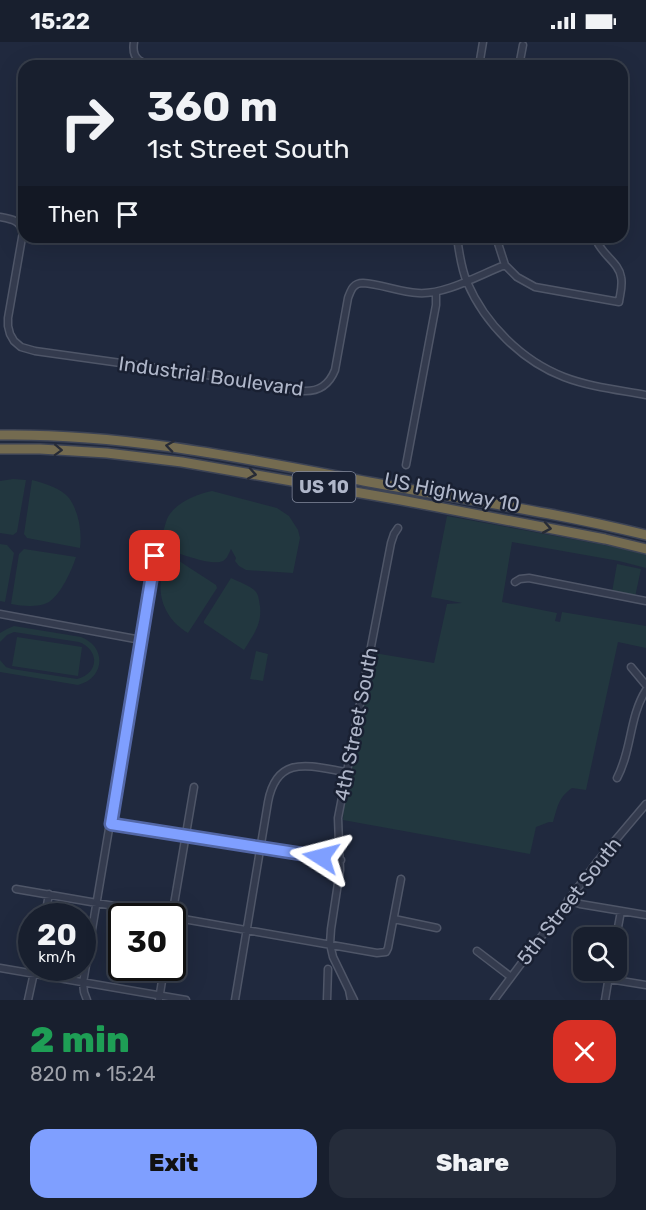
<!DOCTYPE html>
<meta charset="utf-8">
<style>
:root{--surface:#181f2e;--page:#252c3a;--text:#f1f3f6;--muted:#9fa2aa;--line:#363d4a;--accent:#7f9fff}
body{margin:0;font-family:Rubik,sans-serif;background:var(--page);color:var(--text);height:100vh;display:flex;flex-direction:column;font-size:22px;white-space:nowrap}
*{box-sizing:border-box;margin:0}
p{font-size:20px;color:var(--muted)}
.icon{flex:none;width:33px;height:33px;fill:none;stroke:currentColor;stroke-width:2;stroke-linecap:round;stroke-linejoin:round}
.map{position:relative;height:958px;overflow:hidden}
.details{display:flex;flex-direction:column;background:var(--surface);flex:1}
.details>*{flex:none}
.banner{position:absolute;left:18px;top:18px;width:610px;height:183px;border-radius:18px;box-shadow:0 6px 24px #0002,0 0 0 2px var(--line);background:#181f2e;color:var(--text);overflow:hidden}
.controls{position:absolute;left:573px;top:885px;display:grid;gap:12px}
.controls a{display:grid;place-items:center;width:54px;height:54px;border-radius:12px;background:var(--surface);box-shadow:0 6px 24px #0002,0 0 0 2px var(--line);font-size:30px}
.speed{position:absolute;left:18px;top:861px;display:flex;gap:12px;font-size:30px;font-weight:700;text-align:center}
.speed>*{display:grid;place-content:center;width:78px;height:78px;border-radius:50%;background:var(--surface);box-shadow:0 6px 24px #0002,0 0 0 2px var(--line);line-height:1}
.speed small{font-size:15px;font-weight:400}
.speed .limit{border:3px solid #111;border-radius:9px;background:#fff;color:#111}
.pin{position:absolute;display:grid;place-items:center;width:51px;height:51px;color:#fff;margin:-26px;border-radius:12px;box-shadow:0 3px 9px #0006}
.me{position:absolute;width:66px;margin:-33px;rotate:279deg;stroke-linejoin:round;filter:drop-shadow(0 0 4px #0008)}
.turn{display:flex;align-items:center;gap:21px;height:126px;padding:0 30px;font-size:27px}
.turn .icon{width:78px;height:78px;stroke-width:2.5}
.turn b{display:block;font-size:42px;line-height:51px}
.then{display:flex;align-items:center;height:57px;padding:0 30px;background:#0003;gap:12px;font-size:22px}
.round{display:grid;place-items:center;flex:none;width:63px;height:63px;border-radius:18px;background:var(--page)}
.summary{display:flex;align-items:center;justify-content:space-between;height:102px;padding:0 30px}
h1{font-size:36px;font-weight:800;line-height:45px;color:#1e9e55}
.action{display:flex;gap:12px;margin-top:auto;padding:12px 30px}
.action a{flex:1;height:69px;border-radius:18px;background:var(--accent);color:#111;font-size:24px;font-weight:800;line-height:69px;text-align:center}
.action a+a{background:var(--page);color:var(--text)}
.status{display:flex;justify-content:space-between;align-items:center;height:42px;padding:0 30px;background:var(--surface);direction:ltr}
.status svg{height:16px;fill:currentColor}
.map>svg:first-child{display:block}
</style>
<div class="status"><b>15:22</b><svg viewBox="0 0 49 12"><path d="M0 12V9h3v3zM5 12V6h3v6zM10 12V3h3v9zM15 12V0h3v12zM26 1h20v11H26zM47 4h2v5h-2z"/></svg></div>
<div class="map">
<svg width="646" height="958" viewBox="0 0 646 958">
<rect width="100%" height="100%" fill="#20293e"/>
<!-- green -->
<path fill="#22373f" d="M 13,437 L 26,438 L 17,490 L 13,493 L 0,491 L 0,439 Z
M 32,438 C 44,441 61,446 69,456 C 79,470 82,490 80,506 L 27,496 L 24,492 Z
M 212,449 L 277,466 L 289,474 L 298,488 L 300,496 L 293,531 L 246,528 L 239,524 L 235,519 L 236,516 L 231,507 C 229,511 227,517 223,519 C 211,525 174,509 160,505 C 162,496 164,485 167,477 C 174,461 197,452 212,449 Z
M 447,474 L 621,506 L 646,513 L 646,526 L 619,519 L 512,500 L 502,560 L 557,571 L 555,579 L 560,580 L 562,570 L 646,584 L 646,606 L 618,600 L 586,748 L 572,746 C 558,756 558,764 553,780 L 549,780 L 536,785 L 530,812 L 343,778 L 344,763 L 374,611 L 434,621 L 447,562 L 462,561 L 431,555 Z
M 0,502 L 7,503 L 14,511 L 5,560 L 0,559 Z
M 24,507 L 76,515 C 72,528 61,552 49,560 C 37,566 23,564 11,562 L 19,512 Z
M 173,517 L 176,517 L 216,543 L 217,546 L 188,591 C 162,576 152,544 169,519 Z
M 617,522 L 641,527 L 635,555 L 612,550 Z
M 231,536 C 239,540 251,544 256,550 C 259,554 259,559 260,564 C 262,583 253,593 244,608 L 204,581 L 204,579 Z
M 14,584 L 81,595 C 107,605 105,636 78,643 L 0,630 L 0,618 L 6,625 L 12,627 L 77,637 C 99,632 100,608 79,600 L 14,590 L 7,593 L 0,600 L 0,591 L 7,587 Z
M 17,595 L 82,605 L 78,634 L 12,624 Z
M 256,609 L 268,612 L 263,639 L 250,637 Z"/>
<g fill="none" stroke-linecap="round" stroke-linejoin="round">
<defs>
<path id="minor" d="M 134,0 C 131,18 141,21 157,24
M 479,24 L 483,0
M 519,24 L 523,3
M 0,175 C 11,177 20,178 23,190 L 8,276 L 8,284 L 10,292 L 14,299 L 21,305 L 35,309 L 228,336 L 302,349 C 319,350 329,343 335,328 L 348,256 C 351,248 353,241 363,241 C 381,242 399,250 418,251 C 445,253 479,233 505,223
M 457,195 C 459,210 461,226 467,240 C 485,282 522,319 564,335 C 590,345 619,348 646,353
M 496,195 L 505,223 L 517,235 L 535,245 L 619,260 C 620,252 623,243 621,235 C 619,220 600,212 595,195
M 406,423 L 436,263 L 436,250
M 515,540 L 520,537 L 529,536 L 646,559
M 0,572 L 141,598
M 631,625 L 646,643
M 617,736 C 632,708 629,675 646,648
M 111,782 L 341,818
M 16,847 L 172,874
M 568,858 L 580,862 L 646,873
M 45,874 L 49,852
M 172,874 L 194,745
M 172,875 L 377,911 L 386,910 L 388,906 L 401,837
M 394,877 L 437,886
M 616,896 L 621,869
M 477,909 L 511,935
M 0,926 L 186,958
M 609,937 L 646,943
M 349,948 L 333,915 L 330,902 L 331,887 L 340,828 L 338,776 L 391,501 L 394,492 L 398,486
M 28,958 L 35,926
M 87,958 L 84,950 L 83,941 L 155,514
M 159,958 L 164,926
M 235,958 L 268,760 C 277,712 310,724 346,730
M 327,958 L 328,927
M 351,958 L 349,948 L 354,958
M 494,958 L 597,820 L 646,762
M 605,958 L 610,928"/>
<path id="highway" d="M 0,393 C 125,391 247,417 369,440 C 461,457 555,470 646,493
M 0,407 L 40,407 L 107,411 L 182,420 L 401,458 L 605,497 L 646,507"/>
</defs>
<!-- minor casing -->
<use href="#minor" stroke="#4f5668" stroke-width="9"/>
<!-- highway casing -->
<use href="#highway" stroke="#3c4355" stroke-width="12"/>
<!-- minor -->
<use href="#minor" stroke="#343b4e" stroke-width="6"/>
<!-- highway -->
<use href="#highway" stroke="#746b50" stroke-width="9"/>
</g>
<!-- one-way arrows -->
<defs><path id="oneway-chevron" d="M-2-3.5L2.5 0L-2 3.5" fill="none" stroke-width="1.6" stroke-linecap="round" stroke-linejoin="round" transform="scale(1.5)"/></defs>
<g stroke="#272b36">
<use href="#oneway-chevron" transform="translate(170 404) rotate(-172)"/>
<use href="#oneway-chevron" transform="translate(58 408) rotate(2)"/>
<use href="#oneway-chevron" transform="translate(252 432) rotate(10)"/>
<use href="#oneway-chevron" transform="translate(547 486) rotate(10)"/>
</g>
<g fill="none" stroke-linecap="round" stroke-linejoin="round">
<defs>
<path id="route" d="M 155,514 L 111,782 L 321,815"/>
</defs>
<!-- route casing -->
<use href="#route" stroke="#5367a6" stroke-width="15"/>
<!-- route -->
<use href="#route" stroke="#7f9fff" stroke-width="10"/>
</g>
<g text-anchor="middle" stroke-width="5" stroke-linejoin="round" paint-order="stroke">
<!-- shield labels -->
<rect fill="#192032" stroke="#82899c" stroke-width="1.5" x="292.5" y="430" width="63" height="30" rx="4.5"/>
<g font-size="18" font-weight="bold" fill="#afb6c9">
<text x="324" y="451">US 10</text>
</g>
<!-- street labels -->
<g font-size="20" fill="#afb6c9" stroke="#192032">
<text transform="translate(211 334) rotate(8)" y="7">Industrial Boulevard</text>
<text transform="translate(452 450) rotate(11)" y="7">US Highway 10</text>
<text transform="translate(356 682) rotate(-79)" y="7">4th Street South</text>
<text transform="translate(569 859) rotate(-52)" y="7">5th Street South</text>
</g>
</g>
</svg>
<div class="controls">
<a><svg class="icon" aria-label="search" viewBox="0 0 24 24"><circle cx="10" cy="10" r="6"/><path d="M15 15l6 6"/></svg></a>
</div>
<div class="speed"><div>20<small>km/h</small></div><div class="limit">30</div></div>
<div class="pin" style="left:155px;top:514px;background:#d93025"><svg class="icon" aria-label="arrive" viewBox="0 0 24 24"><path d="M6 21V4h12l-3 4 3 4H6"/></svg></div>
<svg class="me" style="left:321px;top:815px" viewBox="-20 -20 40 40"><path d="M0-17L14 15 0 8-14 15z" fill="#7f9fff" stroke="#fff" stroke-width="4"/></svg>
<div class="banner">
<div class="turn"><svg class="icon" aria-label="right" viewBox="0 0 24 24"><path d="M7 20v-9h11M14 6l5 5-5 5"/></svg><div><b>360 m</b>1st Street South</div></div>
<div class="then">Then<svg class="icon" aria-label="arrive" viewBox="0 0 24 24"><path d="M6 21V4h12l-3 4 3 4H6"/></svg></div>
</div>
</div>
<section class="details">
<div class="summary"><div><h1>2 min</h1><p>820 m · 15:24</p></div><a class="round" style="background:#d93025;color:#fff"><svg class="icon" aria-label="close" viewBox="0 0 24 24"><path d="M6 6l12 12M18 6L6 18"/></svg></a></div>
<div class="action"><a>Exit</a><a>Share</a></div>
</section>
